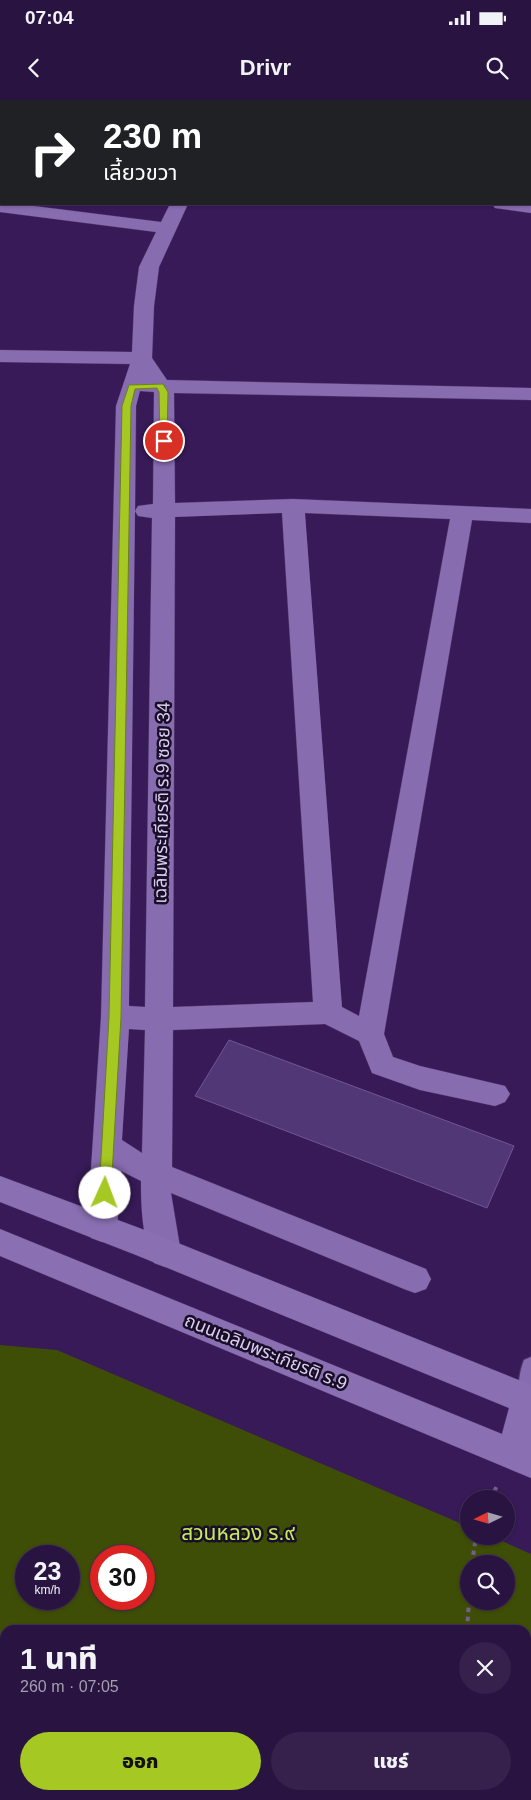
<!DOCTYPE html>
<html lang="th">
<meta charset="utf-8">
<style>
:root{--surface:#291441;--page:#35214c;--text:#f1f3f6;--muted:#a59eb1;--line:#45335a;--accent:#a5c822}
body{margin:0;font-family:Helvetica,"Noto Sans Thai",sans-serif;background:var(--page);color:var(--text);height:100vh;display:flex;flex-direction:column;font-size:19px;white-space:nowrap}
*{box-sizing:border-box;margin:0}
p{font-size:16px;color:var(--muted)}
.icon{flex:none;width:28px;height:28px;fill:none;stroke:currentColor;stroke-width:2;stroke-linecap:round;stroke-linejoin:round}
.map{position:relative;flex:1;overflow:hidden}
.panel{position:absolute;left:0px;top:1525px;width:531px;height:175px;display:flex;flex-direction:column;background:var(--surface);border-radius:15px 15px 0 0;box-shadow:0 1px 4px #0004,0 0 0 1px var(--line)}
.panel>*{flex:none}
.hud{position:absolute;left:0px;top:0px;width:531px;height:105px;box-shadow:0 1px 4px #0004,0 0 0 1px var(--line);background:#202124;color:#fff;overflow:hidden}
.needle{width:32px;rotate:265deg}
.controls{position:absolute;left:460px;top:1390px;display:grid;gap:10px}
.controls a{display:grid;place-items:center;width:55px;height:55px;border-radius:50%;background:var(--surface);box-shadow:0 1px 4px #0004,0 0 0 1px var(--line);font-size:25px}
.speed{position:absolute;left:15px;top:1445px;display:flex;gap:10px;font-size:25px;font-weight:700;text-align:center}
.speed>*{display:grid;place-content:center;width:65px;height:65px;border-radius:50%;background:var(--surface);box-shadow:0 1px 4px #0004,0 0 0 1px var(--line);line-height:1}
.speed small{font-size:12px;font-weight:400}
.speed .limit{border:8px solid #d22;background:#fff;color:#111}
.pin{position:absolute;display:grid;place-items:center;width:42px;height:42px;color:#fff;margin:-21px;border:2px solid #fff;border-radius:50%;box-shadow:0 1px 5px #0007}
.me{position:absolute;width:55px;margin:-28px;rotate:2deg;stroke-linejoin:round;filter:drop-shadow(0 0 4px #0008)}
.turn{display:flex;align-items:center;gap:18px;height:105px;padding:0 20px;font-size:22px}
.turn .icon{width:65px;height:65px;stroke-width:2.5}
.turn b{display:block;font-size:35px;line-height:42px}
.round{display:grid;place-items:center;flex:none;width:52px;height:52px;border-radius:26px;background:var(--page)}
.overview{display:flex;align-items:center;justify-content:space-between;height:85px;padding:0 20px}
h1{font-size:30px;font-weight:800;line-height:38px}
.button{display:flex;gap:10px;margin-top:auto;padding:10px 20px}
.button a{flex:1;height:58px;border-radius:30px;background:var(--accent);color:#111;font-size:20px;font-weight:800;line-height:58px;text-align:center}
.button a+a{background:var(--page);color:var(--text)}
.status{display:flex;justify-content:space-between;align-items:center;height:35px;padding:0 25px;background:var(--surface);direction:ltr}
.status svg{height:14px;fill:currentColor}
header{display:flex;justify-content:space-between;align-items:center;height:65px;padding:0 20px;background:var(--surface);font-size:22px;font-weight:800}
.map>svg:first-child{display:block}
</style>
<div class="status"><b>07:04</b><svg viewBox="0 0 49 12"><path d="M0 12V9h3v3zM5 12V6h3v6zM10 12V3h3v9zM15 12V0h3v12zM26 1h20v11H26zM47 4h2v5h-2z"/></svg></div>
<header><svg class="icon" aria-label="back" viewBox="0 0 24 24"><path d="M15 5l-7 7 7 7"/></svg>Drivr<svg class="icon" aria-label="search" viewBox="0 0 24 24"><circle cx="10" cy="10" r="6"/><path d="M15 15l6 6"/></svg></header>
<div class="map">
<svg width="531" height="1700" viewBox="0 0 531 1700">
<rect width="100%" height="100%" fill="#371a57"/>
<!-- green -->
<path fill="#3f4e06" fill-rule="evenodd" d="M 0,1245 L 57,1250 L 469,1427 L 469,1436 L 491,1436 L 531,1454 L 531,1700 L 0,1700 ZM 26,1456 L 69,1456 L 69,1499 L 26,1499 ZM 101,1456 L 144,1456 L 144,1499 L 101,1499 ZM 469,1464 L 506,1464 L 506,1501 L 469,1501 ZM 5,1530 L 526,1530 L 526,1695 L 5,1695 Z"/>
<!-- water -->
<path fill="#1a5378" d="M 0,1550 L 5,1553 L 5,1695 L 266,1695 L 267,1700 L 0,1700 Z"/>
<!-- building -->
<path fill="#523776" stroke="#705597" d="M 229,940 L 514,1046 L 487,1108 L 195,996 Z"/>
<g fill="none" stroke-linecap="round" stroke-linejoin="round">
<defs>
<path id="lane" d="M 531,1257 L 531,1308 L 528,1309 L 521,1306 C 516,1295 519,1272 524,1260 Z"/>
<path id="street" d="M 230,0 L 246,0 L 246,1 L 230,1 Z
M 284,0 L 310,0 L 310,1 L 284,1 Z
M 530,24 L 531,24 L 531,34 L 530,34 Z
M 0,102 L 1,104 L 18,104 L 161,122 L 170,104 L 188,104 L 159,167 L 154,206 L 152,258 L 167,280 L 531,288 L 531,300 L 174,293 L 175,403 L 293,399 L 531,409 L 531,423 L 472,420 L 384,934 L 393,957 L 420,966 L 505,986 L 510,994 L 505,1002 L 495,1006 L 420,990 L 372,973 L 359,941 L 325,924 L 173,930 L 172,1067 L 426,1169 L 431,1179 L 426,1189 L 415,1193 L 404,1189 L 171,1093 L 181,1153 L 176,1163 L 165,1167 L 154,1163 C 142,1138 141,1107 141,1081 L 121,1071 L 117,1129 L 113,1138 L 102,1142 L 91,1138 L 87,1129 L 101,917 L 116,306 L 130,264 L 0,262 L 0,250 L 132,252 L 134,206 L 139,167 L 156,132 L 0,112 ZM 140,291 L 154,292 L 153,404 L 138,406 L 135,411 L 136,306 ZM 135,411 L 138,416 L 152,418 L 145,907 L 129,906 ZM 282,413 L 313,902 L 173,907 L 175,417 ZM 305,413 L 450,419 L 359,916 L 342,907 ZM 129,929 L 145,930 L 142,1053 L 122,1040 Z
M 531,103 L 531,113 L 495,108 L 492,104 Z"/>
<path id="secondary" d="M 0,1076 L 158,1135 L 531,1285 L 531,1378 L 0,1156 L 0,1129 L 502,1334 L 509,1308 L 136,1155 L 0,1102 Z"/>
</defs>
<!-- lane casing -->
<use href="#lane" stroke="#50356b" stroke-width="2"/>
<!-- street casing -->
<use href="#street" stroke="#50356b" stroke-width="1"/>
<!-- secondary casing -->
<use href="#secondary" stroke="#50356b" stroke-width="1"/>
<!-- path -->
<path stroke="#745d91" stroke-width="4" stroke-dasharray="4.5 4.5" stroke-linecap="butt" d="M 490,1399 L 498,1384
M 472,1464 L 476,1436
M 467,1530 L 469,1501
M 456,1695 L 457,1700"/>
<!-- lane -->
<use href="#lane" fill="#876cb0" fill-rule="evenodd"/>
<!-- street -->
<use href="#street" fill="#876cb0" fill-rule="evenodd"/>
<!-- secondary -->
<use href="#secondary" fill="#8a70b3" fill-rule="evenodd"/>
</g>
<!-- route -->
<path fill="#a5c822" stroke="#6b8216" d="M 163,284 L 168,292 L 167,343 L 160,341 L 159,292 L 157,288 L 135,289 L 131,306 L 121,917 L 111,1093 L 105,1098 L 99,1093 L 109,917 L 122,306 L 129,285 Z"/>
<g text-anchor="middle" stroke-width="5" stroke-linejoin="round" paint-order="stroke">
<!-- street labels -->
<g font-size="18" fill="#dbcdf2" stroke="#190e28">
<text transform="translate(162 703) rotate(-89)" y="6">เฉลิมพระเกียรติ ร.9 ซอย 34</text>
<text transform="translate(266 1252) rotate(22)" y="6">ถนนเฉลิมพระเกียรติ ร.9</text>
</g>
<!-- near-park labels -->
<g font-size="21" fill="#c7ea5c" stroke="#190e28">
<text x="238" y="1440">สวนหลวง ร.๙</text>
</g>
</g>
</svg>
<div class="controls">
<a><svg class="needle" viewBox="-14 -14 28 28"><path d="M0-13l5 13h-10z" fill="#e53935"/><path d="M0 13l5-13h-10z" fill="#a59eb1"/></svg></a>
<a><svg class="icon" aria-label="search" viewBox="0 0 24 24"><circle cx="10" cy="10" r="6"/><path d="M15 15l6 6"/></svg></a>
</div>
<div class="speed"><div>23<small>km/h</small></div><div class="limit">30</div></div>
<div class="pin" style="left:164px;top:341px;background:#d93025"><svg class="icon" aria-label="arrive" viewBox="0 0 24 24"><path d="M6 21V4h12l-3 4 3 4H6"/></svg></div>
<svg class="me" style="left:105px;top:1093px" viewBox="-20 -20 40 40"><circle r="19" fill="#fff"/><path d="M0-13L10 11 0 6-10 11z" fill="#a5c822"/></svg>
<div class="hud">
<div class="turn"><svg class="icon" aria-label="right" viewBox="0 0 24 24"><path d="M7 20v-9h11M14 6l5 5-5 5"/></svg><div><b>230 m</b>เลี้ยวขวา</div></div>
</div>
<section class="panel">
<div class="overview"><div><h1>1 นาที</h1><p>260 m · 07:05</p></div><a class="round"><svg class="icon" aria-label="close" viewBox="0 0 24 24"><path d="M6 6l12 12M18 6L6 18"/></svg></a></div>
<div class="button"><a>ออก</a><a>แชร์</a></div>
</section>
</div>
